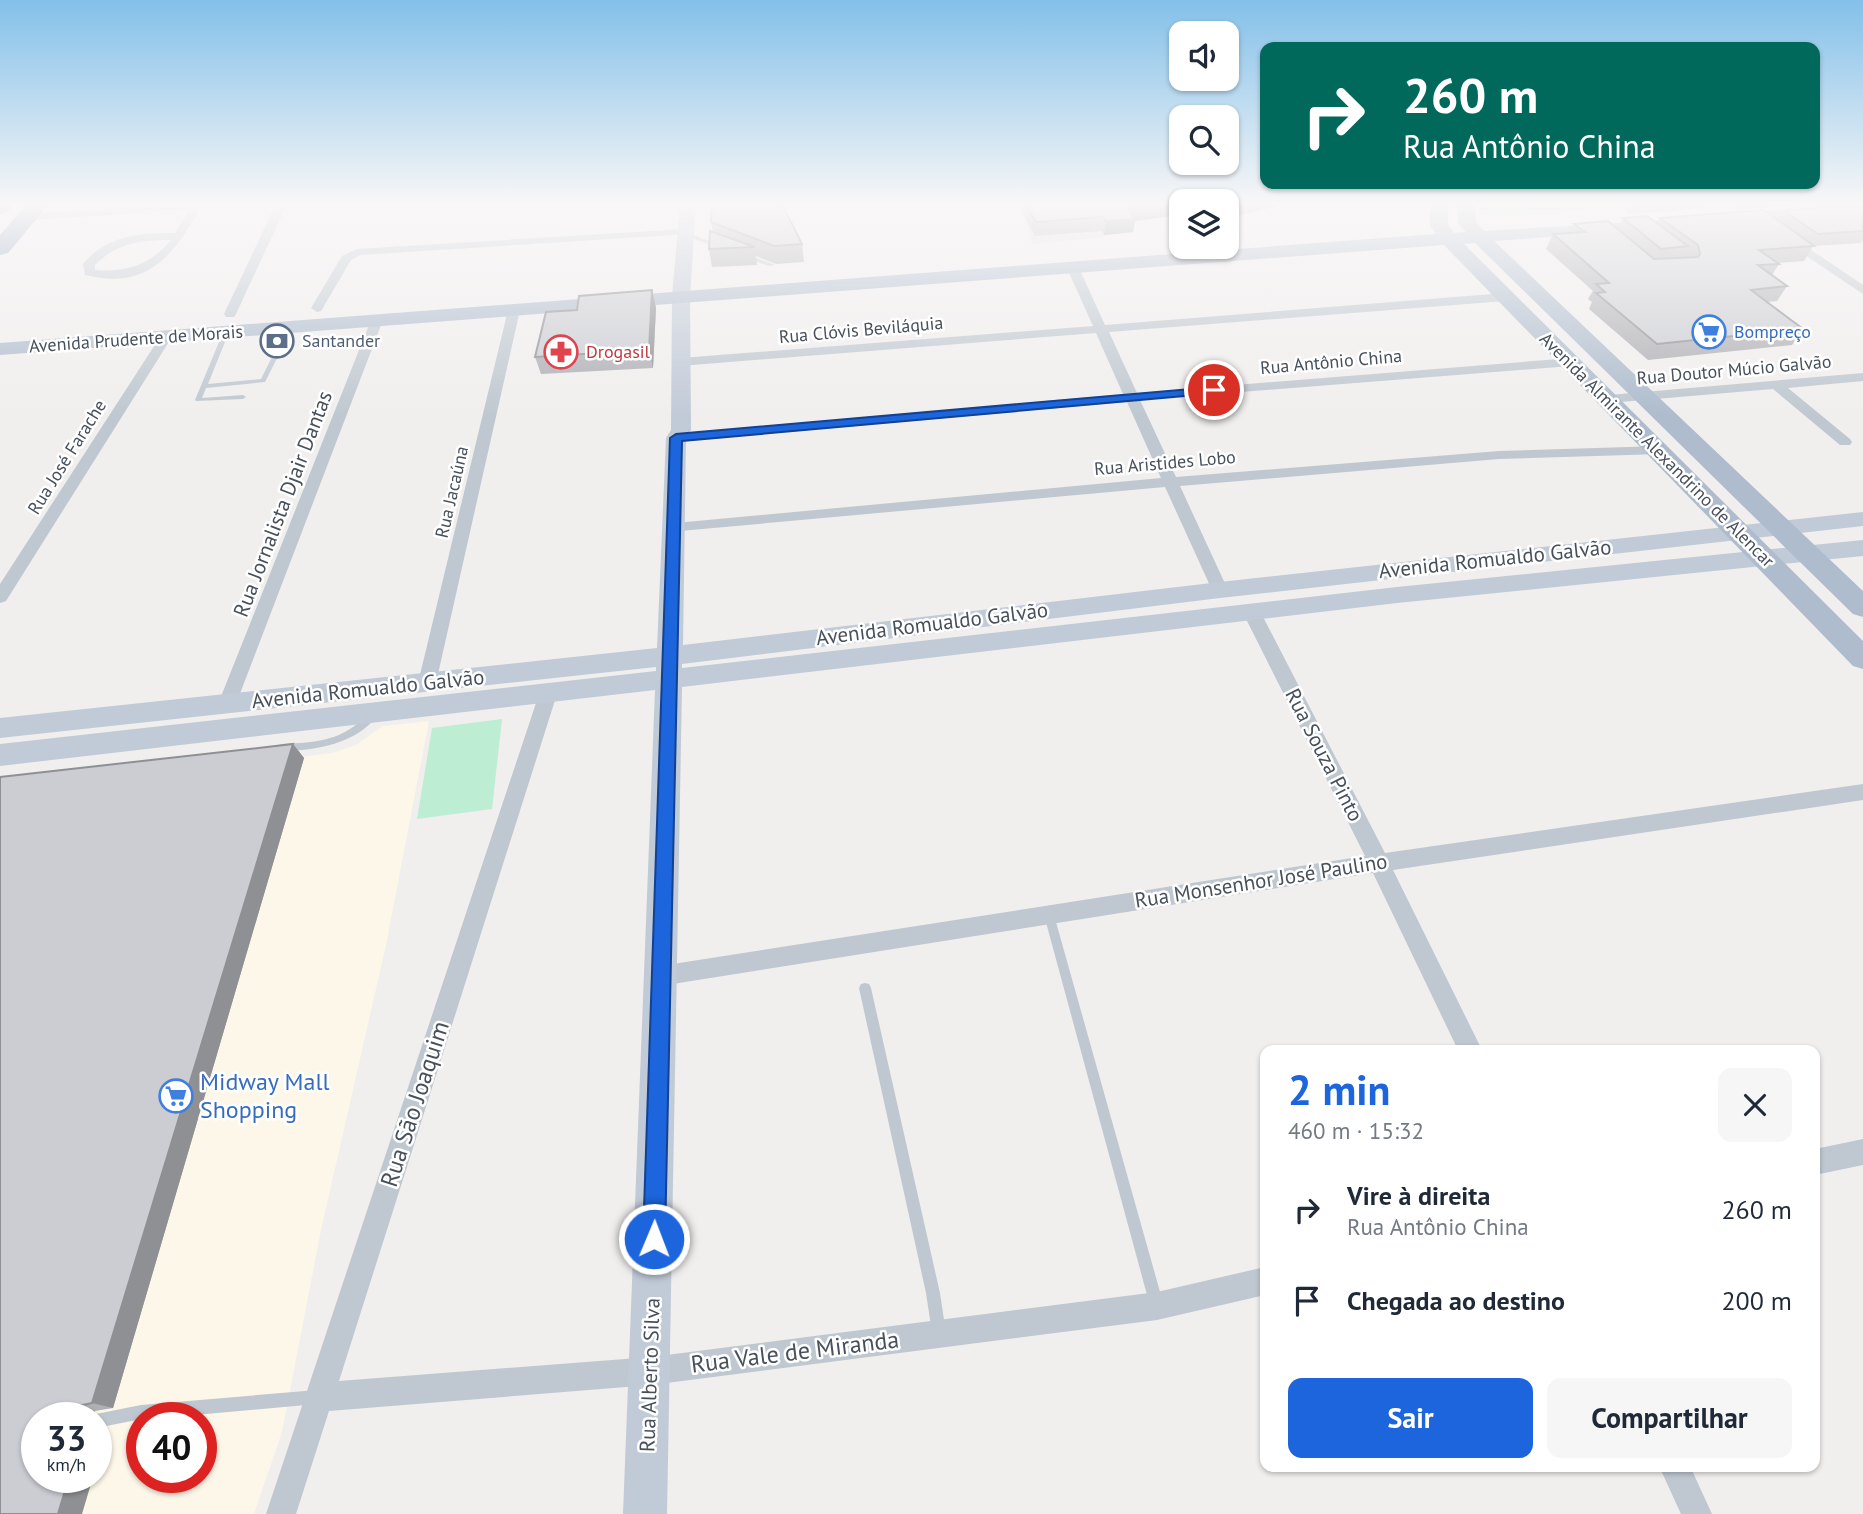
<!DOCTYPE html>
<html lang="pt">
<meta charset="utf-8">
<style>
:root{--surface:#fff;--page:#f6f6f7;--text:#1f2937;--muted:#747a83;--accent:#1c65dd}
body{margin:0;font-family:"PT Sans",sans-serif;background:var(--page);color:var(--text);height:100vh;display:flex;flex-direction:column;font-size:26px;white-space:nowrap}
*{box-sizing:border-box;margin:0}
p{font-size:23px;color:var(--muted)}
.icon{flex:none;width:38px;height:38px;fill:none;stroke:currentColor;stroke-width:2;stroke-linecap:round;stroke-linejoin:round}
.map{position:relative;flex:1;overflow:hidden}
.side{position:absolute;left:1260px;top:1045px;width:560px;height:427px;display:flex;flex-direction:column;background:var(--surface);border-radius:14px;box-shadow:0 2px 5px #0004}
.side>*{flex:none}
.hud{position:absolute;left:1260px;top:42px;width:560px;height:147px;border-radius:14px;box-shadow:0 2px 5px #0004;background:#00695c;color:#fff;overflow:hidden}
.tools{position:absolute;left:1169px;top:21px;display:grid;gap:14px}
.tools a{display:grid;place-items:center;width:70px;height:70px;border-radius:14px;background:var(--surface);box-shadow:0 2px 5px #0004;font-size:35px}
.speed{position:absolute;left:21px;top:1402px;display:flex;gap:14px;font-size:35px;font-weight:700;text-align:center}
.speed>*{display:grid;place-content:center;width:91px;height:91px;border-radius:50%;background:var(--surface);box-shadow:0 2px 5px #0004;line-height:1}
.speed small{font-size:18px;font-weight:400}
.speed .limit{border:10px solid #d22;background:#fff;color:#111}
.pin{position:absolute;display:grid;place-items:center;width:60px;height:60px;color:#fff;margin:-30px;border:4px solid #fff;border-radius:50%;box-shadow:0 2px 7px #0007}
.me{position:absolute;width:77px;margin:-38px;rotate:1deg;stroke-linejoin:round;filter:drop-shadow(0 0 5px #0008)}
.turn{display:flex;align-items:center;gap:24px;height:147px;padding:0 28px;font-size:32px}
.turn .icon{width:91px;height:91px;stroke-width:2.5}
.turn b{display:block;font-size:49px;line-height:60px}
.round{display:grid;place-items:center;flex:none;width:74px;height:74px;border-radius:14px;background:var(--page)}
.head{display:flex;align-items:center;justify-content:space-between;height:119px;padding:0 28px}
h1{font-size:42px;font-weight:600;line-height:52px;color:var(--accent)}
.cta{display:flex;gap:14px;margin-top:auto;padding:14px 28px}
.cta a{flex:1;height:80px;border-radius:14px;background:var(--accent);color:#fff;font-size:28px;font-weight:600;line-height:80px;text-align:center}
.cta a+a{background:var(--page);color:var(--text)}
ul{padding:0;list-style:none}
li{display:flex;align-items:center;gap:21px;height:91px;padding:0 28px}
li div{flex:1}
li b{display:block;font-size:26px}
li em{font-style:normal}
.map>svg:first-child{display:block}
</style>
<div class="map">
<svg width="1863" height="1514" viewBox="0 0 1863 1514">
<rect width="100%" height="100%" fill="#f1eeee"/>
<!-- commercial -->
<path fill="#fcf7e8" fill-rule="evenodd" d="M 429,721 L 386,945 L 321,1230 L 282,1432 L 254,1514 L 0,1514 L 0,792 L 332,753 L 356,745 L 383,726 ZM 37,1418 L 96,1418 L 96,1477 L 37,1477 ZM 142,1418 L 201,1418 L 201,1477 L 142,1477 Z"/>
<!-- education -->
<path fill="#e2dfe0" d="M 1025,216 L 1102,231 L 1105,237 L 1032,244 Z"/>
<!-- green -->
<path fill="#bdeed3" d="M 1480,204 L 1622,204 L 1623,206 L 1500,216 L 1480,211 Z
M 502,719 L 492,809 L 417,819 L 432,728 Z"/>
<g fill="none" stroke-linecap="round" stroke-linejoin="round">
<!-- lane -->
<path fill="#bfc8d0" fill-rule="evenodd" d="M 685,232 L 723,246 L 724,247 L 719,248 L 683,235 L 683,233 Z
M 745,254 L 773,264 L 774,265 L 769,266 L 743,257 L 742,256 Z
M 290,325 L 293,327 L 265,382 L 206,388 L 202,398 L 243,395 L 246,397 L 243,399 L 196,401 L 195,400 L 219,342 L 228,330 L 233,331 L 225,342 L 208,384 L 261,379 L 287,327 Z
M 373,712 L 376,713 L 378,715 C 355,745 317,749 282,752 L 279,751 L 277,748 L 279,745 L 282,744 C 305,743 330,742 350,729 C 358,724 365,716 373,712 Z
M 1049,910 L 1053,912 L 1054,915 L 1164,1306 L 1162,1311 L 1157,1313 L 1152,1311 L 1150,1306 L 1044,915 L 1045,912 Z
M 865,983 L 869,984 L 871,988 L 940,1293 L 946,1333 L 944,1338 L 939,1340 L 934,1338 L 932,1333 L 926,1293 L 859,988 L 861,984 Z
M 317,1390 L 322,1392 L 324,1397 L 322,1402 L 317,1404 L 162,1418 L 142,1418 L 142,1419 L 96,1428 L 96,1418 L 90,1418 L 96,1414 L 141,1405 Z"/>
<!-- street -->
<path fill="#bfc8d0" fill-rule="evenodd" d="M 175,204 L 238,204 L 233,207 L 200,209 C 172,257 147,290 85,275 L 83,264 C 107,235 140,233 175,233 L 189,210 L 28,220 L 22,217 L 28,214 ZM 171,240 C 152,264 126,273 95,270 L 95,265 C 117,243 140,240 171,240 Z
M 276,204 L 287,204 L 236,314 L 234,317 L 226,317 L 224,314 Z
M 685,229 L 689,230 L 689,234 L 360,255 L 351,260 L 321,311 L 317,312 L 311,308 L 342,256 L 357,249 Z
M 1784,237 L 1792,237 L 1863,285 L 1863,294 L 1784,241 Z
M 1072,262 L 1078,266 L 1105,325 L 1505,293 L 1511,297 L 1505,301 L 1109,332 L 1137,393 L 1571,358 L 1578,362 L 1571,366 L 1140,400 L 1176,477 L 1499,451 L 1660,446 L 1667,450 L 1660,454 L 1499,459 L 1180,486 L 1228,590 L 1220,596 L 1212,590 L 1165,487 L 669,532 L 667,528 L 669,524 L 675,523 L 1161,478 L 1127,402 L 676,442 L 669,438 L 676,434 L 1123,394 L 1096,333 L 680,366 L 673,362 L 680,358 L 1093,326 L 1066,266 Z
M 514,306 L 520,310 L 436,683 L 433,688 L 421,688 L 418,683 L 508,310 Z
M 377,316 L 383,320 L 236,704 L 234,709 L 220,709 L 218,704 L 371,320 Z
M 166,333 L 172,337 L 6,601 L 0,603 L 0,584 L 160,337 Z
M 1863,373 L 1863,381 L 1788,388 L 1850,439 L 1852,442 L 1850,445 L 1840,445 L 1773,389 L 1609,403 L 1602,399 L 1609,395 Z
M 1251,605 L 1260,611 L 1385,853 L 1863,784 L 1863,800 L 1393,870 L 1482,1050 L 1458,1050 L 1373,873 L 660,986 L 652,983 L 649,976 L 652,969 L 660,966 L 1365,856 L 1242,611 Z
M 548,687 L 554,689 L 557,694 L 339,1381 L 651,1357 L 1157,1292 L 1265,1267 L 1265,1295 L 1157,1320 L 651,1385 L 329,1411 L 296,1514 L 266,1514 L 539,694 L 542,689 Z
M 1863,1139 L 1863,1165 L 1815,1175 L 1815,1149 Z
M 1659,1466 L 1690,1466 L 1712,1514 L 1681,1514 Z"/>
<!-- secondary -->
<path fill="#c1cad7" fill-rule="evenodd" d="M 680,204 L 696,204 L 690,297 L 691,430 L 686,438 L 683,645 L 1220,582 L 1863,512 L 1863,526 L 1220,598 L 682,664 L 682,668 L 1397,587 L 1863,540 L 1863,556 L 1397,603 L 682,687 L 667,1514 L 623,1514 L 655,690 L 0,766 L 0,744 L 656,671 L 656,667 L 0,738 L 0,718 L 657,648 L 666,438 L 671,430 L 672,297 Z"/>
<!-- primary -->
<path fill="#aebccd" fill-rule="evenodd" d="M 1430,204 L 1448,204 L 1448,225 L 1454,233 L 1466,232 L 1458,223 L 1457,204 L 1475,204 L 1476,222 L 1484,231 L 1666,220 L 1669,224 L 1660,229 L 1494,241 L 1863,591 L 1863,617 L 1853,614 L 1475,243 L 1464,244 L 1863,641 L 1863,669 L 1853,666 L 1444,245 L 0,355 L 0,343 L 1436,234 L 1430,225 Z
M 1636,204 L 1715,204 L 1706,209 L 1627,214 L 1624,210 L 1627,206 Z
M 1863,204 L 1863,214 L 1729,224 L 1720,219 L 1729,214 Z"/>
<!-- highway -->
<path fill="#879ebd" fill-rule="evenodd" d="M 0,204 L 13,204 L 7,212 L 0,214 Z
M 27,204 L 49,204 L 8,253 L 0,255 L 0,235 Z"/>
</g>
<!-- wall -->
<path fill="#afb0b5" d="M 1017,204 L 1181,204 L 1135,221 L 1133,232 L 1104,235 L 1102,231 L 1035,236 Z
M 1727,204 L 1809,204 L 1736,210 Z
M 1863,204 L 1863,240 L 1861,243 L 1813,246 L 1804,261 L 1777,263 L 1779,264 L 1772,275 L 1787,286 L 1777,301 L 1767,302 L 1803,329 L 1792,345 L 1648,360 L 1589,309 L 1592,302 L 1588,299 L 1593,291 L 1546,249 L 1553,234 L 1570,233 L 1574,224 L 1617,229 L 1623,218 L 1657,223 L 1660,218 L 1778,220 L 1784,211 Z
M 711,222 L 802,244 L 804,262 L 776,264 L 756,256 L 757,265 L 712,267 L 709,249 L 713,232 Z
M 652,290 L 656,308 L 653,368 L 541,374 L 535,357 L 577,310 Z
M 293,744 L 304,758 L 113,1408 L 95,1411 L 88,1418 L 37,1418 L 0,1514 Z"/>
<!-- shaded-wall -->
<path fill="#8e9094" d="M 1162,204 L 1181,204 L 1181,215 L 1135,221 L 1133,232 L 1104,235 L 1106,221 L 1127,209 Z
M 1230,204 L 1279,204 L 1278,206 L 1227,218 L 1227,205 Z
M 652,290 L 656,308 L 653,368 L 649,350 Z
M 293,744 L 304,758 L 113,1408 L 92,1403 Z
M 74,1407 L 95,1411 L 88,1418 L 72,1418 L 65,1413 Z
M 96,1427 L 107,1429 L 96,1465 Z
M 69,1477 L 93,1477 L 82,1514 L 58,1514 Z"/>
<!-- building -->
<path fill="#cbcdd3" stroke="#8e9094" stroke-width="2" d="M 712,204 L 782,204 L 802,244 L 774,246 L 711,222 Z
M 1026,204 L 1162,204 L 1127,209 L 1135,219 L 1106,221 L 1103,217 L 1036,222 Z
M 1863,204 L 1863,231 L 1818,234 L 1784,211 Z
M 1764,210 L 1814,246 L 1759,250 L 1779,264 L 1758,265 L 1787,286 L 1751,290 L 1803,329 L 1657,344 L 1596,293 L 1605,292 L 1596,284 L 1609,283 L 1553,234 L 1585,232 L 1574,224 L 1608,221 L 1654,259 L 1698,257 L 1700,254 L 1698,245 L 1660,218 Z
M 1647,216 L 1688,246 L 1661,249 L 1623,218 Z
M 710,231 L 755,247 L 709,249 Z
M 652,290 L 649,350 L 535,357 L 546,312 L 577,310 L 579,296 Z
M 293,744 L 92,1403 L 74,1407 L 65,1413 L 71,1416 L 72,1418 L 37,1418 L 37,1477 L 69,1477 L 58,1514 L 0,1514 L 0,777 Z"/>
<!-- sky -->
<linearGradient id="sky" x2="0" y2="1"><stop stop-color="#83c0e9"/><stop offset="0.49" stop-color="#f9f7f7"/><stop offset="1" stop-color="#f9f7f7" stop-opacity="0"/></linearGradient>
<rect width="1863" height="416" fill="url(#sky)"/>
<!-- route -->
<path fill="#1c65dd" stroke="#124290" stroke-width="2" d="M 1214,387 L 1220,390 L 1218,393 L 682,441 L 665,1239 L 662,1247 L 654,1250 L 646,1247 L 643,1239 L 670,438 L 676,434 Z"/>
<!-- icons -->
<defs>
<symbol id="supermarket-ring" viewBox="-11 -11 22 22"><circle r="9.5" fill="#fff" stroke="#3f7fe0" stroke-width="1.5"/><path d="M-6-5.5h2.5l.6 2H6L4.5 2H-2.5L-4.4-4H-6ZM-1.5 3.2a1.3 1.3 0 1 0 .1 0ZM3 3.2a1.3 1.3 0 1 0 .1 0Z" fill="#3f7fe0"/></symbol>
<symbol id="bank-ring" viewBox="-11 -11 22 22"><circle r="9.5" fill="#fff" stroke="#5c6f8a" stroke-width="1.5"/><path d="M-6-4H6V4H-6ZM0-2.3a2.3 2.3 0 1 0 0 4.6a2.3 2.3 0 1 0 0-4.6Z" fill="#5c6f8a"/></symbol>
<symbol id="pharmacy-ring" viewBox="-11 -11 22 22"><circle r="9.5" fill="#fff" stroke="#e0444e" stroke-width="1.5"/><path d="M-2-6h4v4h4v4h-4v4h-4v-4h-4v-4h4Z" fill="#e0444e"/></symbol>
</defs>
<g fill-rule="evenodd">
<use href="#supermarket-ring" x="1690" y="313" width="38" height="38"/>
<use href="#bank-ring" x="258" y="322" width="38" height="38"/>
<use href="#pharmacy-ring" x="542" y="333" width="38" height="38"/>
<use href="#supermarket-ring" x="157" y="1077" width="38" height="38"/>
</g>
<g text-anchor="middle" stroke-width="5" stroke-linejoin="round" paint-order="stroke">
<!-- far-street labels -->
<g font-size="18" fill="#47505b" stroke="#fff">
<text transform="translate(861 330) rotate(-5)" y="6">Rua Clóvis Beviláquia</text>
<text transform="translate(136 339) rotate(-4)" y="6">Avenida Prudente de Morais</text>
<text transform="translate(1331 362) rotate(-5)" y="6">Rua Antônio China</text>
<text transform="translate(1734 370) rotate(-5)" y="6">Rua Doutor Múcio Galvão</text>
<text transform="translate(1657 450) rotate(45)" y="6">Avenida Almirante Alexandrino de Alencar</text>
<text transform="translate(67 457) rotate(-58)" y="6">Rua José Farache</text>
<text transform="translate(1165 463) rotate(-5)" y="6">Rua Aristides Lobo</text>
<text transform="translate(452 492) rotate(-77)" y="6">Rua Jacaúna</text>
</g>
<!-- far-shop labels -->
<g font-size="18" fill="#366cbe" stroke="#fff" text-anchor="start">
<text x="1734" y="338">Bompreço</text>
</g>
<!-- far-service labels -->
<g font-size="18" fill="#4e5e75" stroke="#fff" text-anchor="start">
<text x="302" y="347">Santander</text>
</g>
<!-- far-health labels -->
<g font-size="18" fill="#be3a42" stroke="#fff" text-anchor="start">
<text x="586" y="358">Drogasil</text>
</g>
<!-- street labels -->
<g font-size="21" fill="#47505b" stroke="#fff">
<text transform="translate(283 504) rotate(-69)" y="7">Rua Jornalista Djair Dantas</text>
<text transform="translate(1495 559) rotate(-6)" y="7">Avenida Romualdo Galvão</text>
<text transform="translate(932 624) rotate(-7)" y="7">Avenida Romualdo Galvão</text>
<text transform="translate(368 689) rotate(-6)" y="7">Avenida Romualdo Galvão</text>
<text transform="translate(1324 755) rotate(63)" y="7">Rua Souza Pinto</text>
<text transform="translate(1261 881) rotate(-9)" y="7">Rua Monsenhor José Paulino</text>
<text transform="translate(650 1375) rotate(-88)" y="7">Rua Alberto Silva</text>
</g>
<!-- near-shop labels -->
<g font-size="24" fill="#366cbe" stroke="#fff" text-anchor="start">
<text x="200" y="1090">Midway Mall<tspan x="200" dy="28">Shopping</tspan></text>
</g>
<!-- near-street labels -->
<g font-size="24" fill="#47505b" stroke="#fff">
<text transform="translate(415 1104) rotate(-72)" y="8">Rua São Joaquim</text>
<text transform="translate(795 1352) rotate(-7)" y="8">Rua Vale de Miranda</text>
</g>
</g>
</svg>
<div class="tools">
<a><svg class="icon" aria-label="sound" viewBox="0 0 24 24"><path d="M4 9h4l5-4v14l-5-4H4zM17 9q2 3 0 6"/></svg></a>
<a><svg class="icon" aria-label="search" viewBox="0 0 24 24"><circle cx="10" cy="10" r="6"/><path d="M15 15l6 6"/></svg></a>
<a><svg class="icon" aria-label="layers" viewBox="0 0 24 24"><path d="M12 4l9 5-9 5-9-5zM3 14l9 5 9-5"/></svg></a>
</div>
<div class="speed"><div>33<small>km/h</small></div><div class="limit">40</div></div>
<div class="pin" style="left:1214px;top:390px;background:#d93025"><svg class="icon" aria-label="arrive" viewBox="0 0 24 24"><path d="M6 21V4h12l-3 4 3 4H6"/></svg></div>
<svg class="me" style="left:654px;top:1239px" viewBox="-20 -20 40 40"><circle r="17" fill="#1c65dd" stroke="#fff" stroke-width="3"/><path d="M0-11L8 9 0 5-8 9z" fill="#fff"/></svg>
<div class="hud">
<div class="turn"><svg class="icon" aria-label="right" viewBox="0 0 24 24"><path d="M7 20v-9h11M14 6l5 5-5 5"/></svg><div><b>260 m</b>Rua Antônio China</div></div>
</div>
<section class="side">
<div class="head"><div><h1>2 min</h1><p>460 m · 15:32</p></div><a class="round"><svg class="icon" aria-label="close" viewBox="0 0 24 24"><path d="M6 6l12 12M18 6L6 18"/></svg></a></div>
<ul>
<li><svg class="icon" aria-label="right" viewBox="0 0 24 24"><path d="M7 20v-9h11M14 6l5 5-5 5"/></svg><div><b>Vire à direita</b><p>Rua Antônio China</p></div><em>260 m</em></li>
<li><svg class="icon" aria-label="arrive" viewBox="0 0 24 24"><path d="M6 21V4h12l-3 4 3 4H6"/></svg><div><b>Chegada ao destino</b></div><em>200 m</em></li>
</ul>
<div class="cta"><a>Sair</a><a>Compartilhar</a></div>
</section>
</div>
